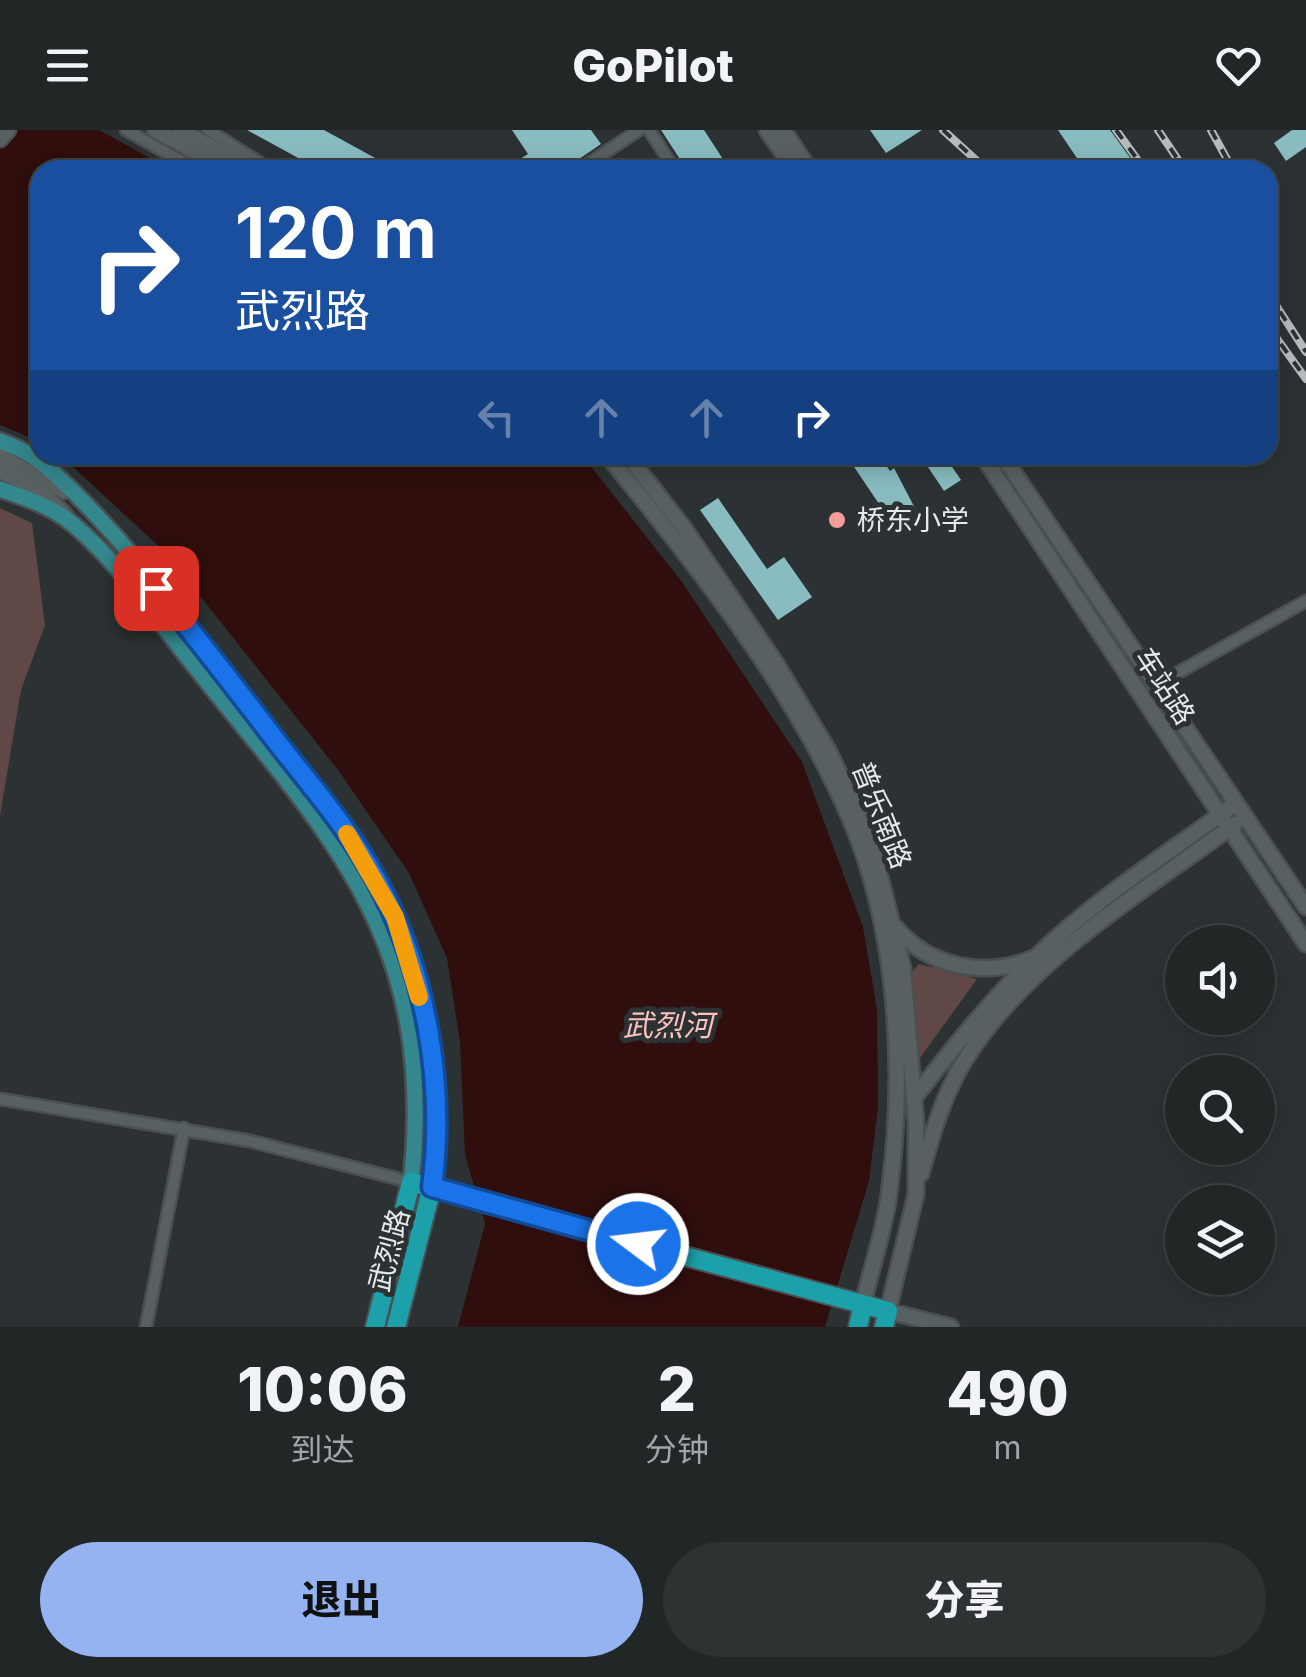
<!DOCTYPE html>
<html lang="zh">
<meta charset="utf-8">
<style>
:root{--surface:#212626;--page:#2d3232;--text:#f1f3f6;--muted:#a2a5a7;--line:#3e4343;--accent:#95b2f1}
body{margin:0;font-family:Inter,"Noto Sans SC",sans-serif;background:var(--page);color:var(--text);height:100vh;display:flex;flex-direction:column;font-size:38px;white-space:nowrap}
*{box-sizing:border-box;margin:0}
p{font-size:32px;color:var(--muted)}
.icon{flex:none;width:55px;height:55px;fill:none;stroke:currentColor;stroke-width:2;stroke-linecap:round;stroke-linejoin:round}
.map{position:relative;height:1197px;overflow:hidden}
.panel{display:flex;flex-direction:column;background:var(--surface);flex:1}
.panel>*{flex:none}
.banner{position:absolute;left:30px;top:30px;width:1248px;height:305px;border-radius:30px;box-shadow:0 5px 25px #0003,0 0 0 2px var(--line);background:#1a4fa0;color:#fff;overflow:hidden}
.tools{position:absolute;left:1165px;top:795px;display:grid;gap:20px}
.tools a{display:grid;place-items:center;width:110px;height:110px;border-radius:50%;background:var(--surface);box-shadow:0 5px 25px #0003,0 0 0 2px var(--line);font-size:50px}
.pin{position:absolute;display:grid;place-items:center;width:85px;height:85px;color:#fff;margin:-42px;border-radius:20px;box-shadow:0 5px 15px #0006}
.me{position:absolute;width:110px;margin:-55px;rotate:285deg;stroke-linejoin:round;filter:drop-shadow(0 0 8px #0008)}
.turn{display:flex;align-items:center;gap:35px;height:210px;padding:0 40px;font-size:45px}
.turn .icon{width:130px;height:130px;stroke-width:2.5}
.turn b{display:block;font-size:70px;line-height:85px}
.lanes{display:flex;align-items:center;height:95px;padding:0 40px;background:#0003;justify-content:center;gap:50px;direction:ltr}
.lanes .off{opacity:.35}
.eta{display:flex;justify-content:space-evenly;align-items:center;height:170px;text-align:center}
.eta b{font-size:60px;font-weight:800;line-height:70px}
.cta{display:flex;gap:20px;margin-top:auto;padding:20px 40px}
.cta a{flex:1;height:115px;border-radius:60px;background:var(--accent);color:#111;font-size:40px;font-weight:800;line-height:115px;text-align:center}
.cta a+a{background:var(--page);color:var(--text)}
header{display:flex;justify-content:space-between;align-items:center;height:130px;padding:0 40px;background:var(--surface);font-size:45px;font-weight:800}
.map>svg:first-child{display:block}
</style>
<header><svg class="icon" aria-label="menu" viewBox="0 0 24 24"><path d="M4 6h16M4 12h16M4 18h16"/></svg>GoPilot<svg class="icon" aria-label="heart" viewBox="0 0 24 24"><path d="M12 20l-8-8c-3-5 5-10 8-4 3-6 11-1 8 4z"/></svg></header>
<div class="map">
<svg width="1306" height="1197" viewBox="0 0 1306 1197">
<rect width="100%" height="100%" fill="#2c3233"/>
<!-- green -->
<path fill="#604846" d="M 0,378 L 32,393 L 45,495 L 21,560 L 0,686 Z
M 919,834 L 977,849 L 920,928 L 915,923 L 910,845 Z"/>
<!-- water -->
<path fill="#2f0e0d" d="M 0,0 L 99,0 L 172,40 L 40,40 L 40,312 L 0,295 Z
M 60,325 L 582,325 L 682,452 L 802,632 L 863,797 L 877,879 L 878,977 L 869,1051 L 825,1197 L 458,1197 L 485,1094 L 465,1025 L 460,912 L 447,828 L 409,743 L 338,640 L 166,423 Z"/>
<!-- building -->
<path fill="#89bcc1" d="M 247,0 L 324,0 L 377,29 L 371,40 L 320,40 Z
M 512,0 L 591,0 L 601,14 L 563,40 L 503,40 L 528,24 Z
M 661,0 L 704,0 L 730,40 L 687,40 Z
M 870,0 L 922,0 L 886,23 Z
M 1058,0 L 1110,0 L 1139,40 L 1085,40 Z
M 1292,0 L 1306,0 L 1306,17 L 1286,31 L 1274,13 Z
M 846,325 L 879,325 L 890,341 L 894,338 L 918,384 L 896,399 Z
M 920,325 L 944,325 L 961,350 L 944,361 Z
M 718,368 L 767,439 L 784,427 L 812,467 L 778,490 L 700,380 Z"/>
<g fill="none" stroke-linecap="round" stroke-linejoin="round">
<defs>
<path id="street" d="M 126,0 L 197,40
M 208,0 L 271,40
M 649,0 L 675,40
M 579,40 L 639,0
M 1156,555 L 1306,471
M 0,969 L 250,1011 L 411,1052
M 146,1197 L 184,998"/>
<path id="secondary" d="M 155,0 L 227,40
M 180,0 L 253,40
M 767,0 L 794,40
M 783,0 L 810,40
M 0,9 L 8,0
M 607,325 C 699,438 807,574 859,711 C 898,818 904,944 890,1056 C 886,1095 872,1135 863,1174
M 627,325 L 684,398 L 775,532 L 828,620 L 870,706 L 903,838 L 916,992 L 916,1064 L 888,1181 L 951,1197
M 982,325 L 1306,814
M 1002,325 L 1306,777
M 0,326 L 64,361
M 0,341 L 43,363 L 65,385
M 896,798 C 929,837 984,848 1031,829
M 914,968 C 952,919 990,871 1035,828 C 1095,769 1169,723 1236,673
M 921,1044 C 932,1005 943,965 965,930 C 1024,833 1145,760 1235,694"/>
<path id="primary" d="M 0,311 C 18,318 32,324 46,336 C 124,405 193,502 256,584 C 306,650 364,714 396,790 C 430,871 444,970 432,1057
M 0,359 C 26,368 53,377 74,395 C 122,436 158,491 197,539 C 271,633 359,725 395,841 C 416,907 419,984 411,1052"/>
<path id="highway" d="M 375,1197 L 411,1052 L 888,1181 L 884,1197
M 396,1197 L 432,1057
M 858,1197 L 863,1174"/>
</defs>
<!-- street casing -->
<use href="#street" stroke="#4a5051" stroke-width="15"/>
<!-- secondary casing -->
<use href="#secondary" stroke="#4a5051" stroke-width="19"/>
<!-- primary casing -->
<use href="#primary" stroke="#4a5051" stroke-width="20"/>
<!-- highway casing -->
<use href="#highway" stroke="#4a5051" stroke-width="22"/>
<!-- street -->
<use href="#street" stroke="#596061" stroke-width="10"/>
<!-- secondary -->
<use href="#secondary" stroke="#596061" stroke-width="14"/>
<!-- primary -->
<use href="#primary" stroke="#34878d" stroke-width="15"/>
<!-- highway -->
<use href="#highway" stroke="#1ca1ab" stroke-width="18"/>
<defs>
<path id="rail" d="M 943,0 L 987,40
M 1116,0 L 1145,40
M 1158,0 L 1185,40
M 1211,0 L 1233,40
M 1268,163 L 1306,222
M 1268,196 L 1306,249"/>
</defs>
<!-- rail casing -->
<use href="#rail" stroke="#b6bbbc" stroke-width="8"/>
<!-- rail -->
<use href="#rail" stroke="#2c3233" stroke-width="4" stroke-dasharray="11" stroke-linecap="butt"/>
</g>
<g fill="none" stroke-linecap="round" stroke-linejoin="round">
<defs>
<path id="route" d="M 156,458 C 196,507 235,557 273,607 C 307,651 345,694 372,742 C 425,834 446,952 432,1057 L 638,1114"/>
</defs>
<!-- route casing -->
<use href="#route" stroke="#114b97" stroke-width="25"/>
<!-- route -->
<use href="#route" stroke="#1a73e8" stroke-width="18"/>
<!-- slow -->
<path stroke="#f59e0b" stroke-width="18" d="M 347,704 L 395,787 L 419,867"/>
</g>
<!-- markers -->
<circle fill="#f59c96" stroke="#2c3233" stroke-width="4" cx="837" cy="390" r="10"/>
<g text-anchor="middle" stroke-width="10" stroke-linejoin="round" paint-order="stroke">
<!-- poi labels -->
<g font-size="28" fill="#e5e9ea" stroke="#2c3233" text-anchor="start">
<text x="857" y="400">桥东小学</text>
</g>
<!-- street labels -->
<g font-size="28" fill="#e5e9ea" stroke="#2c3233">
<text transform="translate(1165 556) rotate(57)" y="10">车站路</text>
<text transform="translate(882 685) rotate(68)" y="10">普乐南路</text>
<text transform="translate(389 1120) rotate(-75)" y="10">武烈路</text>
</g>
<!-- water labels -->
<g font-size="30" font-style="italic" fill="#fcc2bd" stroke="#2c3233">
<text x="668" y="906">武烈河</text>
</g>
</g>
</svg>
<div class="tools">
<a><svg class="icon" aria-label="sound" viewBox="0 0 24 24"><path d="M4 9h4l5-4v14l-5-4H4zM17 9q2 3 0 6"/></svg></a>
<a><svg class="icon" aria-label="search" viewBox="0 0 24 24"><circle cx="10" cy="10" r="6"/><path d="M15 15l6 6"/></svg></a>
<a><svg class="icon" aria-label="layers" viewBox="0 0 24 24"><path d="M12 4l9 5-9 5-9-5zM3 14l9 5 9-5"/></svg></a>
</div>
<div class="pin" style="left:156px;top:458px;background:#d93025"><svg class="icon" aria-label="arrive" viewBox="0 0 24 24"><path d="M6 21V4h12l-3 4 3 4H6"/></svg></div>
<svg class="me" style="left:638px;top:1114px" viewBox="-20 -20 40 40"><circle r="17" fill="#1a73e8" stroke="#fff" stroke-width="3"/><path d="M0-11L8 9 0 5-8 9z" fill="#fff"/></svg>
<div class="banner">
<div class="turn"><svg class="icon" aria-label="right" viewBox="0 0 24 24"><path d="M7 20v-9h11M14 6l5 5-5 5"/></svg><div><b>120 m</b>武烈路</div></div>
<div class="lanes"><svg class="icon off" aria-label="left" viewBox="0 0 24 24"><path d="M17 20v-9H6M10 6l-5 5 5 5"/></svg><svg class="icon off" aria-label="ahead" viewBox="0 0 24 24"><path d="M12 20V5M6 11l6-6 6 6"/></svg><svg class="icon off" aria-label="ahead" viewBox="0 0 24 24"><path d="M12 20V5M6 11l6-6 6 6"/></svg><svg class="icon" aria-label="right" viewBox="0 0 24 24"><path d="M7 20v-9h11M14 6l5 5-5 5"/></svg></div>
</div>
</div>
<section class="panel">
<div class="eta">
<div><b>10:06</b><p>到达</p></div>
<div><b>2</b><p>分钟</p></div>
<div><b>490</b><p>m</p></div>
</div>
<div class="cta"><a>退出</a><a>分享</a></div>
</section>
